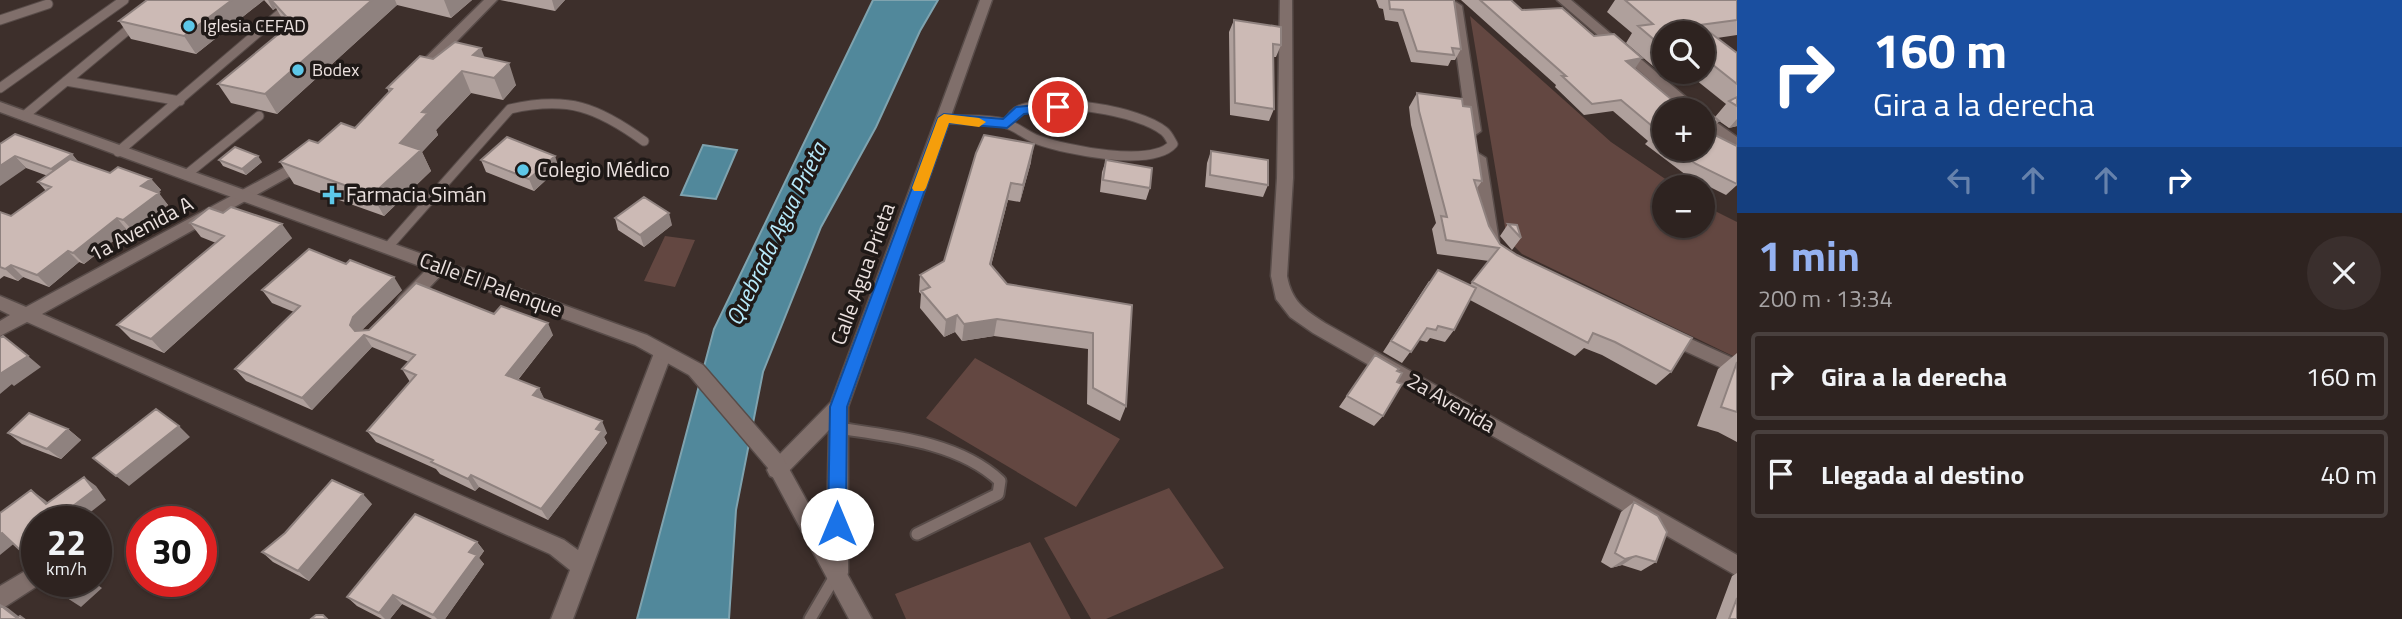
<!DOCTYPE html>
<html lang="es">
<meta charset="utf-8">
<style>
:root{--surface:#2e2320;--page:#3a2f2d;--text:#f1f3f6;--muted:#a7a4a5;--line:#49403e;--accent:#95b2f1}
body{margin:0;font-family:"Titillium Web",sans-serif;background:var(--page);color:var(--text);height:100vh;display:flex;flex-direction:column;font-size:26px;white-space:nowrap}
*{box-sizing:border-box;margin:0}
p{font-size:23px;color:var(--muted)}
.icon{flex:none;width:38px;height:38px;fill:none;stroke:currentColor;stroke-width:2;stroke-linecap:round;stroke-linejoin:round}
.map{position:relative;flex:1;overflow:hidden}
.panel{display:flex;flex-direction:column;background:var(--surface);width:665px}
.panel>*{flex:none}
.hud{background:#1a4fa0;color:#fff;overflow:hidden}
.controls{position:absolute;left:1652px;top:21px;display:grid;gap:14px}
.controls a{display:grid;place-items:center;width:63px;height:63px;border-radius:50%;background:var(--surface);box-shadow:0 2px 5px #0004,0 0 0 2px var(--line);font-size:35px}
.speed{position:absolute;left:21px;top:506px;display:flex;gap:14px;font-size:35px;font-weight:700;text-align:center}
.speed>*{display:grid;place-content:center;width:91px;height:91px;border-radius:50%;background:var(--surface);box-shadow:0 2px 5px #0004,0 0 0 2px var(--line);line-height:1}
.speed small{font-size:18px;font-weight:400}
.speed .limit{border:10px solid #d22;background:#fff;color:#111}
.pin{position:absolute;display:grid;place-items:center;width:60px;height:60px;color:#fff;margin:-30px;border:4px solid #fff;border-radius:50%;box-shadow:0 2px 7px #0007}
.me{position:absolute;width:77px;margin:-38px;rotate:0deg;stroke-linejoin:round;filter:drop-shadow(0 0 5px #0008)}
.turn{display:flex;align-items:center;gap:24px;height:147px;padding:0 21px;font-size:32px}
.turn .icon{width:91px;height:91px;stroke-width:2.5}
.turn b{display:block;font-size:49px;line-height:60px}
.lanes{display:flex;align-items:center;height:66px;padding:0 21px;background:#0003;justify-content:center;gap:35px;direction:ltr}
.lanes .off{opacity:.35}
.round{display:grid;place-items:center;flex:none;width:74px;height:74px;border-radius:37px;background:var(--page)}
.overview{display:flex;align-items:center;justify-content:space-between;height:119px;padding:0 21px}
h1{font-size:42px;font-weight:700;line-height:52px;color:var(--accent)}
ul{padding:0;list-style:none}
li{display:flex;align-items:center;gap:21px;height:88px;margin:0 14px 10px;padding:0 7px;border:4px solid var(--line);border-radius:7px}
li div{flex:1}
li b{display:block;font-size:26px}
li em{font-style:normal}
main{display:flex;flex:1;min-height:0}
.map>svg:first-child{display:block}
</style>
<main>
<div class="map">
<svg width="1737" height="619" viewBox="0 0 1737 619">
<rect width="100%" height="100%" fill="#3d2f2b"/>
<!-- green -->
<path fill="#634741" d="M 1470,16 L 1611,142 L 1677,187 L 1664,187 L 1664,226 L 1703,226 L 1703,205 L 1737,222 L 1737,358 L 1522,254 L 1507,239 Z
M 665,236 L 695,240 L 675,287 L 644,281 Z
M 975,358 L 1120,439 L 1076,507 L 926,418 Z
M 1169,488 L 1224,568 L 1106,619 L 1091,619 L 1044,538 Z
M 1030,542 L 1071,619 L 906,619 L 895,594 Z"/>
<!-- water -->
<path fill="#51889b" stroke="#7fa3af" stroke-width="2" d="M 873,0 L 938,0 L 920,31 L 876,127 L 821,227 L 763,372 L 736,510 L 729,619 L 637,619 L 714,329 Z
M 703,145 L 737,150 L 716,199 L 681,195 Z"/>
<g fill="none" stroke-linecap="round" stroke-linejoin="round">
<defs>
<path id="service-far1" d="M 0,20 L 48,4
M 66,81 L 180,101
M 0,88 L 124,0
M 24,116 L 135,24
M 945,119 C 964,121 985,118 1004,123 C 1016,126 1026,136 1038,140 C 1066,150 1152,168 1173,144 C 1170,139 1168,134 1164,131 C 1138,110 1054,98 1022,109 C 1015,111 1010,118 1007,124
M 118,152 L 296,0
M 186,175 L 259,116
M 388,247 L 510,109 C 568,96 597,107 644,141"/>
<path id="service" d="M 837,428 C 891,436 959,442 1000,481 L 998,494 L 917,534
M 810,619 L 837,573"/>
<path id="minor" d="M 484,0 L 497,0 L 422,77 L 412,77 L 412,71 Z
M 980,0 L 992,0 L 848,407 L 848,573 L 845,580 L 837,583 L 829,580 L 826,573 L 829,430 L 784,476 L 777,479 L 770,476 L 767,470 L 770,464 L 831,402 Z
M 1280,0 L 1292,0 L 1293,178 L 1287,276 C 1292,302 1304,309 1325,323 L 1737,555 L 1737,576 L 1313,333 L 1290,317 L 1276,299 L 1271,276 L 1277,178 Z
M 1557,0 L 1571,0 L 1701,110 L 1685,110 Z
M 1456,2 L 1462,6 L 1481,131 L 1474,136 L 1467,131 L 1450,6 Z
M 1703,113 L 1737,137 L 1737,150 L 1703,125 Z
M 1478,153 L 1486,158 L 1499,241 L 1491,247 L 1483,241 L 1470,158 Z
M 307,155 L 315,160 L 312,164 L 42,314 L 564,540 L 578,550 L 654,353 L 657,348 L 663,346 L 669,348 L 672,353 L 573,619 L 551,619 L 570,570 L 550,554 L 27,322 L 0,336 L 0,321 L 10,315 L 0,310 L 0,296 L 26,307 Z
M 440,260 L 446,262 L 448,266 L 446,270 L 411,307 L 399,307 L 396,302 L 399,297 L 434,262 Z
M 1669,329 L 1737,360 L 1737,375 L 1663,341 L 1660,336 L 1663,331 Z
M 37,564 L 37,581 L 45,581 L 0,610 L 0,586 Z"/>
<path id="tertiary" d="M 0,102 L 647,335 L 703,365 L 782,456 L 872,619 L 849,619 L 768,468 L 689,375 L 635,345 L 0,112 Z"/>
</defs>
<!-- service-far1 casing -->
<use href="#service-far1" stroke="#584c49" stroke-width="11"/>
<!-- service casing -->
<use href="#service" stroke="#584c49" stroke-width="15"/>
<!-- minor casing -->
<use href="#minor" stroke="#584c49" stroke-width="3"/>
<!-- tertiary casing -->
<use href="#tertiary" stroke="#584c49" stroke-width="3"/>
<!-- service-far1 -->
<use href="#service-far1" stroke="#806f6b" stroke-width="9"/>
<!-- service -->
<use href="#service" stroke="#806f6b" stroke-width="11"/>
<!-- minor -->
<use href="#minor" fill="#806f6b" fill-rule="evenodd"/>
<!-- tertiary -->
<use href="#tertiary" fill="#806f6b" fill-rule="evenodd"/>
</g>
<!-- wall -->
<path fill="#afa09c" d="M 147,0 L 264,0 L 196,54 L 131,39 L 119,21 Z
M 264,0 L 472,0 L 451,18 L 397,5 L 277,114 L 231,103 L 218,84 L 288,26 L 283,20 L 276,8 L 273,10 Z
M 500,0 L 565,0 L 555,11 Z
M 1376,0 L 1454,0 L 1461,49 L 1455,60 L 1451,60 L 1448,66 L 1411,62 L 1398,22 L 1385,20 L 1383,9 L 1379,8 Z
M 1461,0 L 1511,0 L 1522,10 L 1594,36 L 1635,68 L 1664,110 L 1664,149 L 1703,149 L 1703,118 L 1715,117 L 1726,104 L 1686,72 L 1703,72 L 1703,33 L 1664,33 L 1664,65 L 1654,67 L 1626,43 L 1632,33 L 1607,12 L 1615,0 L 1737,0 L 1737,35 L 1717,38 L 1737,53 L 1737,126 L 1729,128 L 1719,121 L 1709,132 L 1737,146 L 1737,185 L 1726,195 L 1686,175 L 1645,144 L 1648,141 L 1613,111 L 1584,115 L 1555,87 L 1556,85 Z
M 1234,20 L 1281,45 L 1276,57 L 1273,57 L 1274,109 L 1269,121 L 1230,115 L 1229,32 Z
M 485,58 L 516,85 L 503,100 L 471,93 L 436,130 L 438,135 L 422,152 L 431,171 L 384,216 L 294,184 L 280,162 L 318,143 L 355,128 L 389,92 L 387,88 Z
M 1417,93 L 1482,181 L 1477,188 L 1489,226 L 1500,244 L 1671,372 L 1656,385 L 1602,355 L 1584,348 L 1575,356 L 1470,300 L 1454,330 L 1445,342 L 1430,338 L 1427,342 L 1419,340 L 1402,363 L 1383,352 L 1429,281 L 1470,285 L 1489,261 L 1437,254 L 1432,229 L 1436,223 L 1411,125 L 1409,107 Z
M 0,144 L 72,154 L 78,162 L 110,173 L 151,179 L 161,190 L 158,193 L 168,205 L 134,232 L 127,230 L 84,264 L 79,262 L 49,287 L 23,277 L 18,281 L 4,276 L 0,279 L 0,212 L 11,216 L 46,191 L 38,182 L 48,176 L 26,168 Z
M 1211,151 L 1268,185 L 1263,197 L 1205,187 L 1207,163 Z
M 976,153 L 1031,162 L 1020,202 L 1008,200 L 991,266 L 1007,284 L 1132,305 L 1126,406 L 1120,421 L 1087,404 L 1088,349 L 994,336 L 962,341 L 955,332 L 944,337 L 920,308 L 921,294 L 919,292 L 920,275 L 944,261 Z
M 219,160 L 262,162 L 246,175 L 223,166 Z
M 481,160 L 559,168 L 534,191 L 486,172 Z
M 1106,160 L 1150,188 L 1146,200 L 1100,192 L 1102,172 Z
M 615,218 L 672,225 L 644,247 L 618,230 Z
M 190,223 L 292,238 L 164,353 L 131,339 L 117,325 L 216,243 L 201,237 Z
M 1508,224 L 1521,238 L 1512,250 L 1500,236 Z
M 262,290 L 402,290 L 361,331 L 553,335 L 518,380 L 539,388 L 544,400 L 607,433 L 604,437 L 607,443 L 548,520 L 479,487 L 475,491 L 440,474 L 436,469 L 376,442 L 367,431 L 410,382 L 402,369 L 409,362 L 372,347 L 312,410 L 246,381 L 235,369 L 294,312 L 272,303 Z
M 1737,353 L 1737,442 L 1718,432 L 1697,426 L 1718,369 Z
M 1375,355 L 1397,371 L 1397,382 L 1383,416 L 1374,426 L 1339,407 Z
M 68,429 L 81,440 L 61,459 L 22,444 L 8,433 Z
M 1634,502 L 1656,562 L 1641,571 L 1622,565 L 1611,568 L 1601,562 L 1621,512 Z
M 372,504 L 309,581 L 273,562 L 262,552 L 285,533 Z
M 477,542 L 484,551 L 479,558 L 484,564 L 445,619 L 432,619 L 402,604 L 390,619 L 382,619 L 357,606 L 347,597 Z
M 1737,573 L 1737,619 L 1716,619 L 1732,576 Z"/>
<!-- shaded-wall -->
<path fill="#8f827f" d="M 232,0 L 264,0 L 196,54 L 184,36 Z
M 268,0 L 285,0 L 272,1 L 276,8 L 273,10 Z
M 372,0 L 395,0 L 397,5 L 277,114 L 265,94 Z
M 444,0 L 472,0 L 451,18 Z
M 552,0 L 565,0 L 555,11 Z
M 481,48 L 489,69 L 473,55 Z
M 1664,53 L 1664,65 L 1654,67 Z
M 1642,58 L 1634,70 L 1626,61 Z
M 509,63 L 516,85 L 503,100 L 494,78 Z
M 462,71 L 471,93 L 436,130 L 438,135 L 422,152 L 431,171 L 384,216 L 372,195 L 400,143 L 422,112 Z
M 1737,119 L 1737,126 L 1729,128 Z
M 1719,121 L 1708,132 L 1703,133 L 1703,124 Z
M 1034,144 L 1031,162 L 1020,202 L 1023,185 Z
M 72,154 L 82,166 L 62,181 L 51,169 Z
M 15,156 L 26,168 L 0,186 L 0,166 Z
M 258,156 L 262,162 L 246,175 L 242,169 Z
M 555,156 L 559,168 L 534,191 L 529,179 Z
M 151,179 L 161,190 L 151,198 L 141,186 Z
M 1011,183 L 1008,200 L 987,281 L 990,264 Z
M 159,193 L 168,205 L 134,232 L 123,220 Z
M 669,213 L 672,225 L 644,247 L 640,235 Z
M 117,218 L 127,230 L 84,264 L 73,253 Z
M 282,224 L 292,238 L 164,353 L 151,339 Z
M 68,251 L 79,262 L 49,287 L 37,275 Z
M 11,265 L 23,277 L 18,281 L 5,269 Z
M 394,277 L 402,290 L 362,330 L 359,337 L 350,325 L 353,317 Z
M 957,315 L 955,332 L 944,337 L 946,320 Z
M 997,319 L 994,336 L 962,341 L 964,324 Z
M 548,323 L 553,335 L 512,387 L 506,375 Z
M 364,335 L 372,347 L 312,410 L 302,398 Z
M 28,356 L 41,367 L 14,386 L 0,374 Z
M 0,374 L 12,384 L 0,394 Z
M 539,388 L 545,400 L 533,395 Z
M 602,421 L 607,433 L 604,437 L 607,443 L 548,520 L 541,509 Z
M 179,426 L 190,437 L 129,486 L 116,476 Z
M 68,429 L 81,440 L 61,459 L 47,449 Z
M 471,475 L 479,487 L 475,491 L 468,479 Z
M 84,477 L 96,486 L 106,500 L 78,522 L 52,522 Z
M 31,490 L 45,500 L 60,514 L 46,504 Z
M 363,494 L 372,504 L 309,581 L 298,571 Z
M 2,533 L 16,542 L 0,555 L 0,534 Z
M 477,542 L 484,551 L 479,558 L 484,564 L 445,619 L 437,619 L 433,615 L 469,552 Z
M 1636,556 L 1622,565 L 1611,568 L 1625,559 Z
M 86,581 L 92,581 L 102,588 L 81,607 L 67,598 Z
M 393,595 L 402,604 L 390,619 L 385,619 L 379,613 Z
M 0,604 L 8,608 L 22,619 L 19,619 Z"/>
<!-- building -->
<path fill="#ccbab5" stroke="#8f827f" stroke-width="2" d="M 147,0 L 232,0 L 184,36 L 119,21 Z
M 273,0 L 372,0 L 265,94 L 218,84 L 292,23 L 272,1 Z
M 1389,0 L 1454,0 L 1461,49 L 1452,48 L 1454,55 L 1417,51 L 1403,10 L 1390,9 Z
M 1480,0 L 1511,0 L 1522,10 L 1562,8 L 1594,36 L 1614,34 L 1642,58 L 1626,61 L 1684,110 L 1664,110 L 1664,141 L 1654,133 L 1658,131 L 1621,100 L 1592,104 L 1562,76 L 1566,76 Z
M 1625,0 L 1737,0 L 1737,20 L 1700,25 L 1737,53 L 1737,84 L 1703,57 L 1703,33 L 1664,33 L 1664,48 L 1638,26 L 1653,24 Z
M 1234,20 L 1281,27 L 1281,45 L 1273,44 L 1274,109 L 1235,103 Z
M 455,42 L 481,48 L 473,55 L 509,63 L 494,78 L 462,71 L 422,112 L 428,113 L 400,143 L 421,150 L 372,195 L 280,162 L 309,140 L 318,143 L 341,123 L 355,128 L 392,89 L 387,88 L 420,56 L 433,59 Z
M 1417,93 L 1462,99 L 1463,106 L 1471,107 L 1482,181 L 1474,180 L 1489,226 L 1500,244 L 1517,255 L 1692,338 L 1671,372 L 1615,342 L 1593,333 L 1588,343 L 1472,282 L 1499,248 L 1446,240 L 1441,216 L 1447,217 L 1419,111 Z
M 1737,97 L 1737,106 L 1729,101 Z
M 1711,114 L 1719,121 L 1703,124 L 1703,118 Z
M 1703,129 L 1737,146 L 1737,184 L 1696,164 L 1675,149 L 1703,149 Z
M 15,134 L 72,154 L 51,169 L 15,156 L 0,166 L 0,144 Z
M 984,135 L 1034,144 L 1023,185 L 1011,183 L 990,264 L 1007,284 L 1132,305 L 1126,406 L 1093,388 L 1093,333 L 997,319 L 964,324 L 957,315 L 946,320 L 921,291 L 930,287 L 920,275 L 944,261 L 976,153 Z
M 507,137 L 555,156 L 529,179 L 481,160 Z
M 235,147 L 258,156 L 242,169 L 219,160 Z
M 1211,151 L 1268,160 L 1268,185 L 1210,175 Z
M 70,159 L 110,173 L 118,167 L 151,179 L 141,186 L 159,193 L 123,220 L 117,218 L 73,253 L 68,251 L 37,275 L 11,265 L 5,269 L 0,267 L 0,212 L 11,216 L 51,187 L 38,182 Z
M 1106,160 L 1152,168 L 1150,188 L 1103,180 Z
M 644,197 L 669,213 L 640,235 L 615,218 Z
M 231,207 L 282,224 L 151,339 L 117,325 L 224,236 L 190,223 L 209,208 L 223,213 Z
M 1508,224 L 1517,225 L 1521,238 Z
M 309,249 L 346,264 L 350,260 L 394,277 L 353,317 L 350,325 L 355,331 L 369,330 L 416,283 L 494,314 L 501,306 L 548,323 L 506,375 L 539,388 L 533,395 L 602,421 L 596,429 L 602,431 L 541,509 L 471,475 L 468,479 L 431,462 L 433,460 L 367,431 L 416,375 L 402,369 L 415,355 L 364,335 L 302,398 L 235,369 L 300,306 L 262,290 Z
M 1438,270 L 1476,288 L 1454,330 L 1438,326 L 1436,330 L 1427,328 L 1411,352 L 1391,341 Z
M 3,336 L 28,356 L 0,374 L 0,338 Z
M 1375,355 L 1399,369 L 1397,371 L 1402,373 L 1397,382 L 1402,384 L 1383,416 L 1347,396 Z
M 1737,362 L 1737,412 L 1721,407 Z
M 156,409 L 179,426 L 116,476 L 93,458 Z
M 29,413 L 68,429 L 47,449 L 8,433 Z
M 84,477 L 94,490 L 52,522 L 37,522 L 37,539 L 35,541 L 37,542 L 37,566 L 2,533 L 0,534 L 0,513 L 31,490 L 46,504 Z
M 332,480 L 363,494 L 298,571 L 262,552 L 285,533 Z
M 1634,502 L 1658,516 L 1667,532 L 1656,562 L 1636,556 L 1625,559 L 1615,553 Z
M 415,514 L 477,542 L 469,552 L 477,555 L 433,615 L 393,595 L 379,613 L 347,597 Z
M 44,581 L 86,581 L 67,598 Z
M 1737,598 L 1737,619 L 1729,619 Z
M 0,605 L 17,618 L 20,616 L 24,619 L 0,619 Z
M 316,615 L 323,615 L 327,619 L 311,619 Z"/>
<!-- route -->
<path fill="#1a73e8" stroke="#114b97" stroke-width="2" d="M 1058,103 L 1062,104 L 1062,110 L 1024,114 L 1007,128 L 949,123 L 847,407 L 846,524 L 844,531 L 837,533 L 830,531 L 828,524 L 830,407 L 938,118 L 944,114 L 1003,119 L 1016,107 Z"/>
<!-- slow -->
<path fill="#f59e0b" d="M 944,114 L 979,118 L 986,122 L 979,127 L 949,123 L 926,188 L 924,191 L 914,191 L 912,188 L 938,118 Z"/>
<!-- markers -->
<g fill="#5dc7e8" stroke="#1f1917" stroke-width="2.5">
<circle cx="189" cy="26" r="7"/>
<circle cx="298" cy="70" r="7"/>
<circle cx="523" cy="170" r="7"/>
<path d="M328.5 184.5h7v7h7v7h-7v7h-7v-7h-7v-7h7z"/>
</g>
<g text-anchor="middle" stroke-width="7" stroke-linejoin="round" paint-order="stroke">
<!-- far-poi labels -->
<g font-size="18" fill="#ebe1df" stroke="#1f1917" text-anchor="start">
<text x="203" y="32">Iglesia CEFAD</text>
<text x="312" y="76">Bodex</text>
</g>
<!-- poi labels -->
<g font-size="21" fill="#ebe1df" stroke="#1f1917" text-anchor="start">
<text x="537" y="177">Colegio Médico</text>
<text x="346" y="202">Farmacia Simán</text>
</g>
<!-- street labels -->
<g font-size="21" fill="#ebe1df" stroke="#1f1917">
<text transform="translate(141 229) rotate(-28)" y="7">1a Avenida A</text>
<text transform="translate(863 274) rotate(-70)" y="7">Calle Agua Prieta</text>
<text transform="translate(491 285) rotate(20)" y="7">Calle El Palenque</text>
<text transform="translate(1451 403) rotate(30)" y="7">2a Avenida</text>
</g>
<!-- water labels -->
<g font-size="23" font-style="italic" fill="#b7eafb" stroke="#1f1917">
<text transform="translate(776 234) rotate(-64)" y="8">Quebrada Agua Prieta</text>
</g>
</g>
</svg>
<div class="controls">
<a><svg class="icon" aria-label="search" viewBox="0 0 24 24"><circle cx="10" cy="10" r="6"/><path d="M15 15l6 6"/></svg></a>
<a>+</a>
<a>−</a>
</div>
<div class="speed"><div>22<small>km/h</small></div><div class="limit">30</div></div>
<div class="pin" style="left:1058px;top:107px;background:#d93025"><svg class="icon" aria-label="arrive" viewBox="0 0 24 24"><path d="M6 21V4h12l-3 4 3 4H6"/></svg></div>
<svg class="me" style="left:837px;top:524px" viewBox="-20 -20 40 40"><circle r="19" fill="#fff"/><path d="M0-13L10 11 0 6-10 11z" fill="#1a73e8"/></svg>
</div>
<section class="panel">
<div class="hud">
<div class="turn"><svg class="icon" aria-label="right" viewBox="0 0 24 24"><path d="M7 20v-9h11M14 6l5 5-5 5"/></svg><div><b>160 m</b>Gira a la derecha</div></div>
<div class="lanes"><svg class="icon off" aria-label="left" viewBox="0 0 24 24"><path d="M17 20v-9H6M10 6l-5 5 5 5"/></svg><svg class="icon off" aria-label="ahead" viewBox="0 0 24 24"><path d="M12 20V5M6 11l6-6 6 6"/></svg><svg class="icon off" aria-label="ahead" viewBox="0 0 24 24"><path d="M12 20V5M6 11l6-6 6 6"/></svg><svg class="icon" aria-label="right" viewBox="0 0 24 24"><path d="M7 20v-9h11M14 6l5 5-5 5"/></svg></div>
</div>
<div class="overview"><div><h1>1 min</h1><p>200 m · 13:34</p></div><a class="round"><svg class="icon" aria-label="close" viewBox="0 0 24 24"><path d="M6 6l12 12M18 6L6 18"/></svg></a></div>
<ul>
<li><svg class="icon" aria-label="right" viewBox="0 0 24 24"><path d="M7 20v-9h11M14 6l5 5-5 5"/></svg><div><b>Gira a la derecha</b></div><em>160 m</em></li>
<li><svg class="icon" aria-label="arrive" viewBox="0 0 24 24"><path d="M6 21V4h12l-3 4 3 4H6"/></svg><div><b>Llegada al destino</b></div><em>40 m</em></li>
</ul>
</section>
</main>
